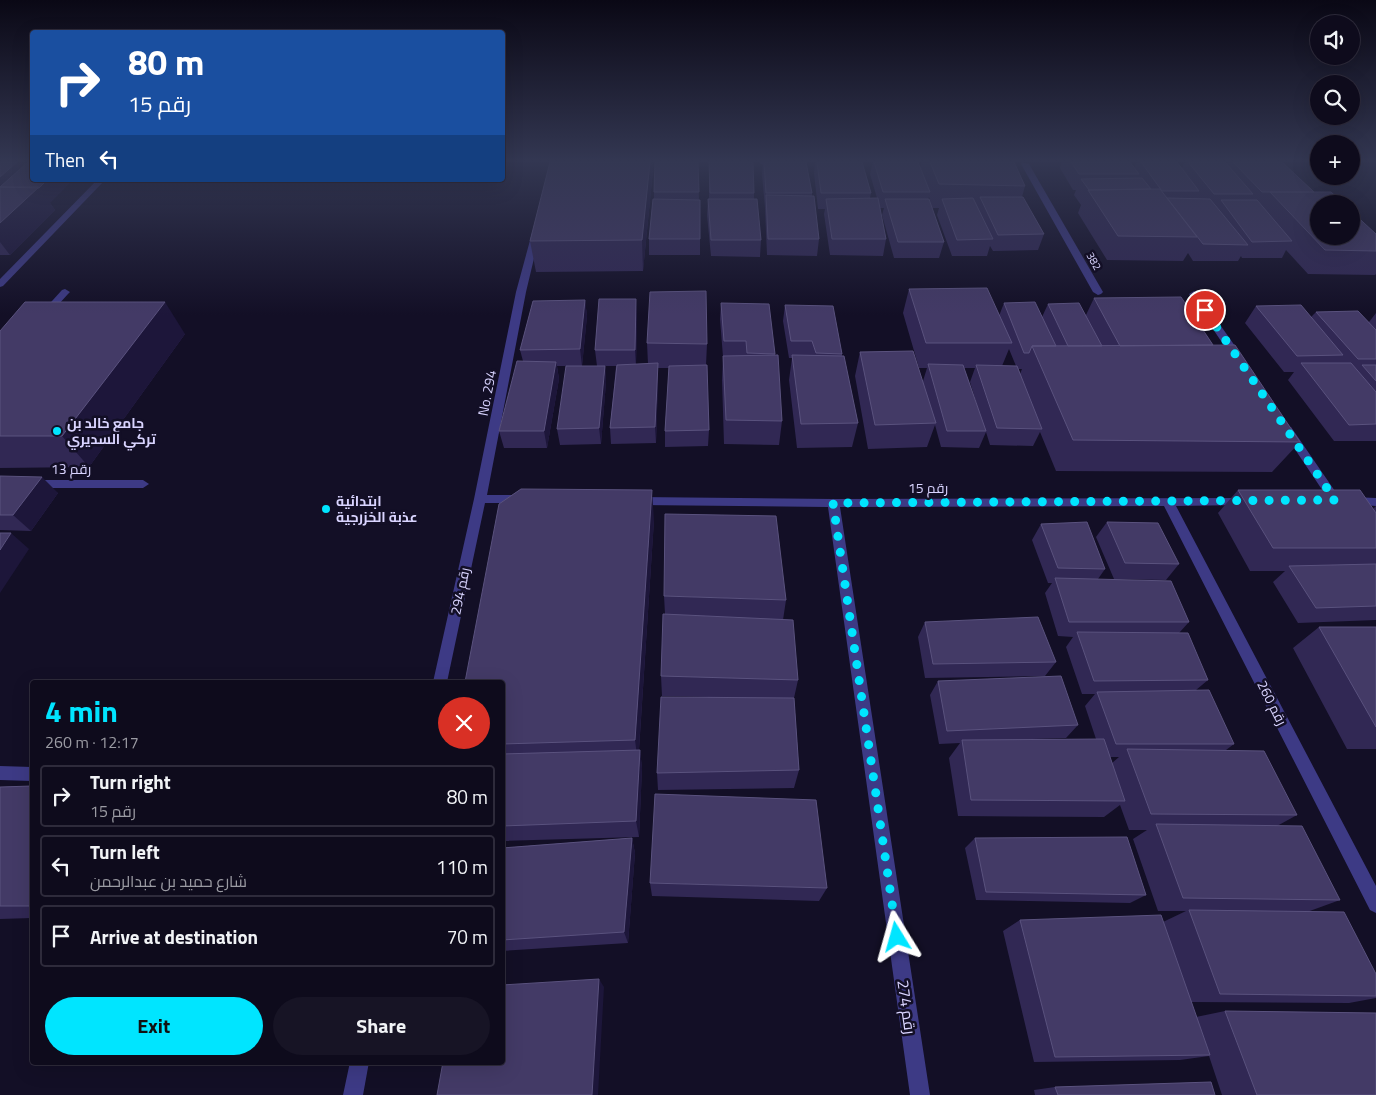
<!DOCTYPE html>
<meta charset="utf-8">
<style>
:root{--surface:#0e0b1c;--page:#171425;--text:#f1f3f6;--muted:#9b9ba3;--line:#2e2b3b;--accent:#00e5ff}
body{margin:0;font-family:"Titillium Web",Cairo,sans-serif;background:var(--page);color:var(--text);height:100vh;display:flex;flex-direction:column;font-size:19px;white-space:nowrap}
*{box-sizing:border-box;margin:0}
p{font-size:16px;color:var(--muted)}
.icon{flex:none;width:28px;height:28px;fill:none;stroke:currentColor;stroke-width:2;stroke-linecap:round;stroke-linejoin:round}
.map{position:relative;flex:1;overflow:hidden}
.details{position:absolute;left:30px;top:680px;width:475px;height:385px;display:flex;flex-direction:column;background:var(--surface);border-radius:5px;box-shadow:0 5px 20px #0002,0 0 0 1px var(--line)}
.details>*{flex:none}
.guide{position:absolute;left:30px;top:30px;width:475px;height:152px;border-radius:5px;box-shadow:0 5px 20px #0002,0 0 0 1px var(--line);background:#1a4fa0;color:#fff;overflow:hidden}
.fabs{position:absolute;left:1310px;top:15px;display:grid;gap:10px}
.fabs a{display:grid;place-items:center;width:50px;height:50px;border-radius:50%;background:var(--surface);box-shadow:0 5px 20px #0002,0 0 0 1px var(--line);font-size:25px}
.pin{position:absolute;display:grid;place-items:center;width:42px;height:42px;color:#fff;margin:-21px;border:2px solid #fff;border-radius:50%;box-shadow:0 1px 5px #0007}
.me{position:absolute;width:55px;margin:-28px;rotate:352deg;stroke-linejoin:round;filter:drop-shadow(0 0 4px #0008)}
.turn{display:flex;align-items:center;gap:18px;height:105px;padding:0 15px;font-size:22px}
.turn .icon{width:65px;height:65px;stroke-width:2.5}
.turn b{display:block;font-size:35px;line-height:42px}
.then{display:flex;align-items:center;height:48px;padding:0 15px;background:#0003;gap:10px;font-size:19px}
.round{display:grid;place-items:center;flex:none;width:52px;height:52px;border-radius:26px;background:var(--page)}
.headline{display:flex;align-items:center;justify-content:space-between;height:85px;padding:0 15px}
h1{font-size:30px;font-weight:700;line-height:38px;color:var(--accent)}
.action{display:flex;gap:10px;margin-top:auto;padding:10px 15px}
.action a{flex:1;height:58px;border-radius:30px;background:var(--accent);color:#111;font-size:20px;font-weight:700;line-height:58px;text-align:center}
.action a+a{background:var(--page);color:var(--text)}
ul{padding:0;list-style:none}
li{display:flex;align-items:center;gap:15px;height:62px;margin:0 10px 8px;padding:0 5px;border:2px solid var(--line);border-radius:5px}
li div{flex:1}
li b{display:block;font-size:19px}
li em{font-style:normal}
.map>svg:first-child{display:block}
</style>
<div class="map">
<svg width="1376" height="1095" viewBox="0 0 1376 1095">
<rect width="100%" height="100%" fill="#130f26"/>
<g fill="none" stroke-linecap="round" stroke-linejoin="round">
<!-- street -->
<path fill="#3d3a85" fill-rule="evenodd" d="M 759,162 L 767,162 L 767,163 L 763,165 Z
M 1022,162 L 1029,164 L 1103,292 L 1101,294 L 1098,295 L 1093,292 L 1021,164 Z
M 97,180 L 105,180 L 3,286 L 0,287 L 0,279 Z
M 536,230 L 540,233 L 526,292 L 487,495 L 523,495 L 529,499 L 523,503 L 485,503 L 447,682 L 433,682 L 474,499 L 516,292 L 532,233 Z
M 65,289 L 70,292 L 68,294 L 48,316 L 42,316 L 42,312 L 62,290 Z
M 1194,291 L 1197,292 L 1242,356 L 1242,360 L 1234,360 L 1189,294 Z
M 1287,426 L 1291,427 L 1339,497 L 1341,500 L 1339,503 L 1331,503 L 1282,430 Z
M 0,480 L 143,480 L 149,484 L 143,488 L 0,488 Z
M 638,497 L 833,499 L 1249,498 L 1251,501 L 1249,504 L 1245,505 L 1176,506 L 1376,886 L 1376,913 L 1370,910 L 1164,506 L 840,507 L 930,1095 L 910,1095 L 828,507 L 638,505 L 632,501 Z
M 1352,497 L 1376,498 L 1376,506 L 1348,504 L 1346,501 Z
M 0,766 L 32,767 L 32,781 L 0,780 Z
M 350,1062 L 369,1062 L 363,1095 L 343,1095 Z"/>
</g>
<!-- wall -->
<path fill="#312854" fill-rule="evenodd" d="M 0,162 L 50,203 L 55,210 L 10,255 L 0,255 Z
M 698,162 L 699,200 L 700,200 L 700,255 L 649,255 L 649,239 L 654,199 L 654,192 Z
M 709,162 L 754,193 L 754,199 L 761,240 L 760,257 L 711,256 L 707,215 L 708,199 L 709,199 Z
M 763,162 L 806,162 L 812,193 L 812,196 L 819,239 L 817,256 L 767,255 L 765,208 L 762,174 Z
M 815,162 L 862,162 L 871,193 L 870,198 L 877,198 L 870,174 L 873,162 L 918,162 L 920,167 L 922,162 L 1014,162 L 1025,186 L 1022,197 L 1044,234 L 1038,250 L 993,251 L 990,246 L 987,256 L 952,256 L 937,215 L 939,208 L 932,208 L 929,197 L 928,199 L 944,242 L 939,258 L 894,258 L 882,215 L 884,208 L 880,208 L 886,239 L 883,256 L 830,255 L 824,214 L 825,209 L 818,209 L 814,173 Z
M 1062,162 L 1130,162 L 1134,168 L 1137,162 L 1177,162 L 1182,168 L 1185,162 L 1225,162 L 1227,163 L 1227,162 L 1282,162 L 1314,192 L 1376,234 L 1376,274 L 1375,275 L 1308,274 L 1286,250 L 1282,258 L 1242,258 L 1241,256 L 1238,261 L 1193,261 L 1188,253 L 1183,261 L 1107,260 L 1078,213 L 1081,205 L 1074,195 L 1076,190 L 1073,190 L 1060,168 Z
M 653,170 L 643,271 L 536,272 L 530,241 Z
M 909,289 L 999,316 L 1004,303 L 1042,317 L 1048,304 L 1086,315 L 1094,298 L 1213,345 L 1300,442 L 1272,472 L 1056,471 L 1040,432 L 1033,446 L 990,445 L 986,432 L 979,448 L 941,447 L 935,425 L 927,447 L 868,449 L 855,376 L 860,352 L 923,381 L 927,368 L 919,368 L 903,313 ZM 1009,349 L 1016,366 L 1002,366 ZM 964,368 L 975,368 L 970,382 L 980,415 ZM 1018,369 L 1022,369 L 1020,374 Z
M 585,300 L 587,316 L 582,366 L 557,366 L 559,379 L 547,448 L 504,448 L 499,431 L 523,361 L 520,350 Z
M 721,303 L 775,354 L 782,421 L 779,445 L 724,444 L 722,380 L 723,357 L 720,319 Z
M 785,305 L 842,354 L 842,356 L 858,423 L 852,447 L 797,448 L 789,380 L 792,358 L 789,358 L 783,321 Z
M 1256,306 L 1311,317 L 1316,312 L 1369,322 L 1376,313 L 1376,441 L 1334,441 L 1288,380 L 1294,372 L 1284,372 L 1245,323 Z
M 637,316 L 636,364 L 648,364 L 647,343 L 707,344 L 706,365 L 709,430 L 708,446 L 665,447 L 665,431 L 669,368 L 658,368 L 658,380 L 656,443 L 611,444 L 610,428 L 616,366 L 605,366 L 606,382 L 601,444 L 560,445 L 557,429 L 597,366 L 595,350 Z
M 0,331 L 185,334 L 89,467 L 0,468 Z
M 0,476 L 58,493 L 31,531 L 0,530 Z
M 1238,490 L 1373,509 L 1376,506 L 1376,620 L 1298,623 L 1273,582 L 1285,571 L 1250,571 L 1218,513 Z
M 654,520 L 639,750 L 640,750 L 642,768 L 639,837 L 502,841 L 502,682 Z
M 1107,522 L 1179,564 L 1166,580 L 1114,579 L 1096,537 Z
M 1041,524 L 1105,569 L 1098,579 L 1189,622 L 1179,633 L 1208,680 L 1196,690 L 1234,744 L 1226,750 L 1297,815 L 1277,826 L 1340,900 L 1307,912 L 1376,974 L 1376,998 L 1349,1003 L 1191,1002 L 1196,1017 L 1225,1011 L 1376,1095 L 1222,1095 L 1209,1056 L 1180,1060 L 1034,1062 L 1003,931 L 1020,920 L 1163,922 L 1186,911 L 1158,911 L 1133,839 L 1147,830 L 1129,830 L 1120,805 L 1104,817 L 958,816 L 949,758 L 960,743 L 939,744 L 930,695 L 938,681 L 1078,725 L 1066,738 L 1034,739 L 1096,739 L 1085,706 L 1095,694 L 1082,694 L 1066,647 L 1073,637 L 1058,636 L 1045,593 L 1052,583 L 1048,583 L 1032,540 ZM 1110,757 L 1119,757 L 1112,763 Z
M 664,596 L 786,600 L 783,620 L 798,680 L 794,698 L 799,770 L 794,788 L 658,790 L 657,773 L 708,697 L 662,696 L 661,676 L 665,614 Z
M 925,622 L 1056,662 L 1045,676 L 925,678 L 918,637 Z
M 1319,627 L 1376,627 L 1376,749 L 1347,749 L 1293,648 Z
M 32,786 L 32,918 L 0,919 L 0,787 Z
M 632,838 L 635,853 L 628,943 L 502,951 L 502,848 Z
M 975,838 L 1146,895 L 1130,903 L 976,900 L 965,848 Z
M 650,883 L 827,888 L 819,901 L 652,896 Z
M 1055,1087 L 1215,1095 L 1035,1095 L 1034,1090 Z"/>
<!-- shaded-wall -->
<path fill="#1d163a" d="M 17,162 L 28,162 L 0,189 L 0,177 Z
M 650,162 L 653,162 L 653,170 L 643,271 L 642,240 Z
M 47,180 L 73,180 L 50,203 L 55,210 L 10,255 L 0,242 L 0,223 Z
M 636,299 L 637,316 L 636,367 L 635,350 Z
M 585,300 L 587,316 L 582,366 L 580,349 Z
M 165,302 L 185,334 L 89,467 L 62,436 Z
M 556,362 L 559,379 L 547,448 L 544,431 Z
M 658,363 L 658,380 L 656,443 L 655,427 Z
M 605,366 L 606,382 L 601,444 L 599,428 Z
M 42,477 L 58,493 L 31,531 L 13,515 Z
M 652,490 L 654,520 L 638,763 L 635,740 Z
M 11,533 L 29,549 L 0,593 L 0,550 Z
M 640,750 L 642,768 L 639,837 L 636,821 Z
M 632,838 L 635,853 L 628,943 L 624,932 Z
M 599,979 L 604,987 L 598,1095 L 592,1095 Z"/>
<!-- building -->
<path fill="#433a66" stroke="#5a527e" d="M 0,162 L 17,162 L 0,177 Z
M 28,162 L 32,162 L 32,180 L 47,180 L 39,188 L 0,187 Z
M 550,162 L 650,162 L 642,240 L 530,241 Z
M 655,162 L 698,162 L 699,192 L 654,192 Z
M 709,162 L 753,162 L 754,193 L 710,193 Z
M 764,162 L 806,162 L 812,193 L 766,193 Z
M 817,162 L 862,162 L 871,193 L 821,193 Z
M 874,162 L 918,162 L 930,192 L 883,192 Z
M 930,162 L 1014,162 L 1025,186 L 939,184 Z
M 1071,162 L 1130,162 L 1139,174 L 1079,174 Z
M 1141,162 L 1177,162 L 1199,191 L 1162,191 Z
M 1188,162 L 1225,162 L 1253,194 L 1214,194 Z
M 1233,162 L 1282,162 L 1314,192 L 1262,192 Z
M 1142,178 L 1151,189 L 1089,190 L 1081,179 Z
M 0,187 L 39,187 L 0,223 Z
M 1160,189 L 1197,237 L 1118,236 L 1088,190 Z
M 1270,192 L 1331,192 L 1344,204 L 1319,204 L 1319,236 L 1351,236 L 1351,211 L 1376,234 L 1376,251 L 1325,250 Z
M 766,195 L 814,196 L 819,239 L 768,239 Z
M 980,197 L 1023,197 L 1044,234 L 998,235 Z
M 878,198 L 886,239 L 832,239 L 826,199 Z
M 973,198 L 993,239 L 957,240 L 942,199 Z
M 1167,198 L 1210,199 L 1248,245 L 1203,244 Z
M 653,199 L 700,200 L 700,239 L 649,239 Z
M 708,199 L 757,199 L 761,240 L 711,240 Z
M 885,199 L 929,199 L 944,242 L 898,242 Z
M 1221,200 L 1257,200 L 1292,241 L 1252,242 Z
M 987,288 L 1012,343 L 926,343 L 909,289 Z
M 706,291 L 707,344 L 647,343 L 650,292 Z
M 1181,297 L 1213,345 L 1120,346 L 1094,298 Z
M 599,299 L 636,299 L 635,350 L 595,350 Z
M 585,300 L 580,349 L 520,350 L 533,301 Z
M 25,302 L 165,302 L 62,436 L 0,436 L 0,331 Z
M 1035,302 L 1056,346 L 1032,346 L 1029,353 L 1024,353 L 1004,303 Z
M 721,303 L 769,304 L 775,354 L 747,353 L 746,341 L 724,341 Z
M 1079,303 L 1102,346 L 1068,346 L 1048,304 Z
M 785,305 L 833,306 L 842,354 L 816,353 L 812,341 L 791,341 Z
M 1301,305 L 1343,355 L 1297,356 L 1256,306 Z
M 1358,311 L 1376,330 L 1376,359 L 1358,359 L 1316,312 Z
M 1235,345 L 1300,442 L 1073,440 L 1032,346 Z
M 913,351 L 936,423 L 875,425 L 860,352 Z
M 778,355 L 782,421 L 726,420 L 723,356 Z
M 792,355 L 844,356 L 858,423 L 801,424 Z
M 517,361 L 556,362 L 544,431 L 499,431 Z
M 658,363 L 655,427 L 610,428 L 617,365 Z
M 1301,363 L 1351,363 L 1376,392 L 1376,424 L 1349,425 Z
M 928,364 L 963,365 L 986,431 L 947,431 Z
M 707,365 L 709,430 L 665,431 L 669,366 Z
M 976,365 L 1017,366 L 1042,429 L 997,428 Z
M 1362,365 L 1376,365 L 1376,381 Z
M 566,366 L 605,366 L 599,428 L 557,429 Z
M 0,476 L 42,477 L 13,515 L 0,515 Z
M 521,489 L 652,490 L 635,740 L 502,744 L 502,682 L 465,682 L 499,504 Z
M 1238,490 L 1360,490 L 1376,513 L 1376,548 L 1273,548 Z
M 665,514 L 776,516 L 786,600 L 664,596 Z
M 1087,522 L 1105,569 L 1058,568 L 1041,524 Z
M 1107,522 L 1158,523 L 1179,564 L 1125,563 Z
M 0,533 L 11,533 L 0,550 Z
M 1376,564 L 1376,606 L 1316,608 L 1289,566 Z
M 1055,578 L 1171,581 L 1189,622 L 1069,622 Z
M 663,614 L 793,620 L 798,680 L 661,676 Z
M 1038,617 L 1056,662 L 933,664 L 925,622 Z
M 1319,627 L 1376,627 L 1376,727 Z
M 1077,632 L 1188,633 L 1208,680 L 1094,681 Z
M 1061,676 L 1078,725 L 947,731 L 938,681 Z
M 1209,690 L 1234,744 L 1116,744 L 1097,692 Z
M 661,697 L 794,698 L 799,770 L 657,773 Z
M 1104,739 L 1125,801 L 971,800 L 962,740 Z
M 1127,749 L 1264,751 L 1297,815 L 1151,814 Z
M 640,750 L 636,821 L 502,826 L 502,754 Z
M 32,786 L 32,906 L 0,906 L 0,787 Z
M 655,794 L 816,800 L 827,888 L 650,883 Z
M 1156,824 L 1302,826 L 1340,900 L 1183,898 Z
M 1127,837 L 1146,895 L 986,892 L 975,838 Z
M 632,838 L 624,932 L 502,940 L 502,848 Z
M 1189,910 L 1344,912 L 1376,974 L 1376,996 L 1220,994 Z
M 1161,915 L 1210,1055 L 1055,1057 L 1020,920 Z
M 599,979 L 592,1095 L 437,1095 L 443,1062 L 502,1062 L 502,985 Z
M 1225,1011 L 1376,1013 L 1376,1095 L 1257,1095 Z
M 1211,1082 L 1215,1095 L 1058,1095 L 1055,1087 Z"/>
<!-- sky -->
<linearGradient id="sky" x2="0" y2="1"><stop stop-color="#0a0815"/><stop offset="0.51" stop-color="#333752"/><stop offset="1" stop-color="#333752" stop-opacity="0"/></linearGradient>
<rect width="1376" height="315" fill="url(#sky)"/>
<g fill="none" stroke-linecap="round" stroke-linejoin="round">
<!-- route -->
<path stroke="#00e5ff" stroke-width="9" stroke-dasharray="0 16.2" d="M 897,937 L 833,503 L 1335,500 L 1205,310"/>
</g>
<!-- markers -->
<g fill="#00e5ff" stroke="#130f26" stroke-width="2">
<circle cx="57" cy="431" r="5"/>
<circle cx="326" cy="509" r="5"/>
</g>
<g text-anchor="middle" stroke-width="5" stroke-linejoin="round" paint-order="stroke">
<!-- far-street labels -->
<g font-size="11" fill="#d9d4ff" stroke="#130f26">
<text transform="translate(1094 261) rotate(60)" y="4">382</text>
</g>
<!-- street labels -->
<g font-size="14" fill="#d9d4ff" stroke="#130f26">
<text transform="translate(487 393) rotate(-79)" y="5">No. 294</text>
<text x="71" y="474">رقم 13</text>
<text x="928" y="493">رقم 15</text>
<text transform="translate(460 591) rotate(-78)" y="5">رقم 294</text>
<text transform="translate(1272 703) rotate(63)" y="5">رقم 260</text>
</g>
<!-- poi labels -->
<g font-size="14" font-weight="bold" fill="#d9d4ff" stroke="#130f26" text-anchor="start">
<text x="67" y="428">جامع خالد بن<tspan x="67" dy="16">تركي السديري</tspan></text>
<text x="336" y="506">ابتدائية<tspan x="336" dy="16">عذبة الخزرجية</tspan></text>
</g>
<!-- near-street labels -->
<g font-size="16" fill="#d9d4ff" stroke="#130f26">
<text transform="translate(907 1007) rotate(82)" y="6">رقم 274</text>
</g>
</g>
</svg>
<div class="fabs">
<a><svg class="icon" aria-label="sound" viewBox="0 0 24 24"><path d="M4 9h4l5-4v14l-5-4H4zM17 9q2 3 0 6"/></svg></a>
<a><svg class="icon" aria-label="search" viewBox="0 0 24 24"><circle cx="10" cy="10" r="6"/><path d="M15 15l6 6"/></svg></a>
<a>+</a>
<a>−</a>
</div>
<div class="pin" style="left:1205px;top:310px;background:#d93025"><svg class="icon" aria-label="arrive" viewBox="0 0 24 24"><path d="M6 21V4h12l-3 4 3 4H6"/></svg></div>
<svg class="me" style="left:897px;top:937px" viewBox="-20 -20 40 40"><path d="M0-17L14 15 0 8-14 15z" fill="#00e5ff" stroke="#fff" stroke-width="4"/></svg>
<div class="guide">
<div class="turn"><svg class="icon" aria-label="right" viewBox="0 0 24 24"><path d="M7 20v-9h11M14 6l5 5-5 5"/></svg><div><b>80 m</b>رقم 15</div></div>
<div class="then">Then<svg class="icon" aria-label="left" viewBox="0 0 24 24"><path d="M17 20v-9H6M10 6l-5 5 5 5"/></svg></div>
</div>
<section class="details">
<div class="headline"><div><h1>4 min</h1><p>260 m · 12:17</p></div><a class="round" style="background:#d93025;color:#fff"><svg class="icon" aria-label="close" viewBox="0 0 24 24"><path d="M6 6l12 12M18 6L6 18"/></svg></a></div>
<ul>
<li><svg class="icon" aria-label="right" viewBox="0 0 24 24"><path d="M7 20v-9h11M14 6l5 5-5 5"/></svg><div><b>Turn right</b><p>رقم 15</p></div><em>80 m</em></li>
<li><svg class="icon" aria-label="left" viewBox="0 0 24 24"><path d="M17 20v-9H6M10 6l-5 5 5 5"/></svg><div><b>Turn left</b><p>شارع حميد بن عبدالرحمن</p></div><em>110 m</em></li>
<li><svg class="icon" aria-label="arrive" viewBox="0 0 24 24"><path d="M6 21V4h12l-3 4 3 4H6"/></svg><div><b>Arrive at destination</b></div><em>70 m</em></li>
</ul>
<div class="action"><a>Exit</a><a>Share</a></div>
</section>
</div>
